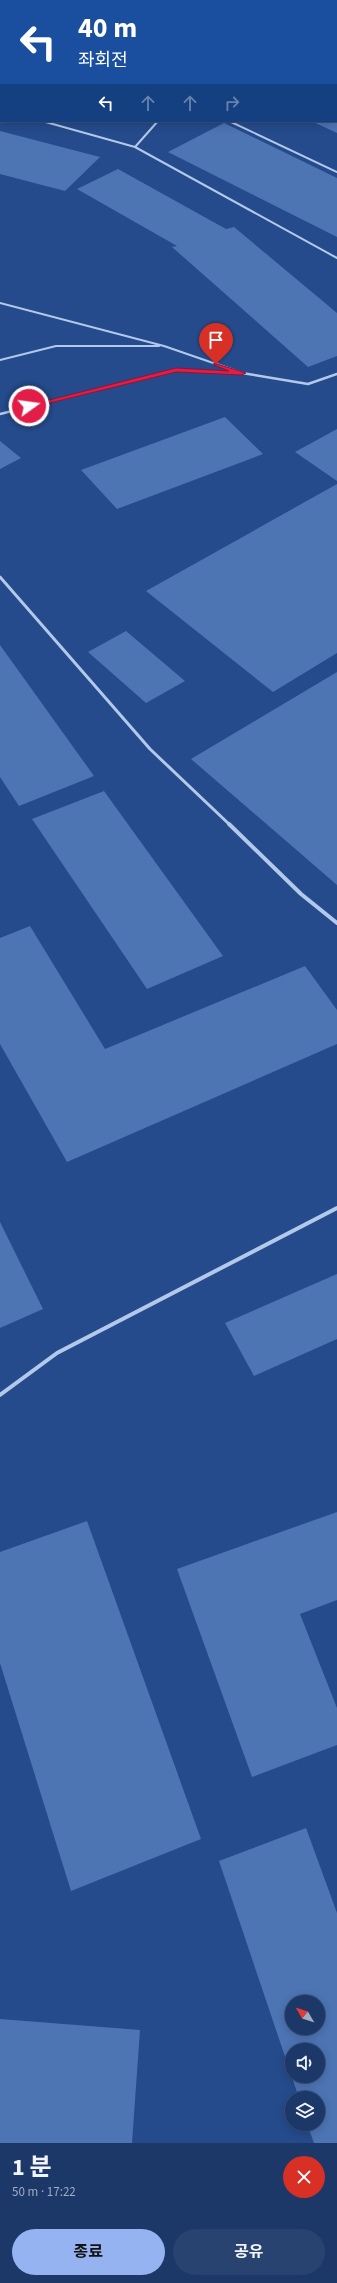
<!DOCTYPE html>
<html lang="ko">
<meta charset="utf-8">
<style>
:root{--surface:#1c3869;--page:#294371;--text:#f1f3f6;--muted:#a0acc0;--line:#3a527d;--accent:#95b2f1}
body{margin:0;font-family:"Source Sans 3","Noto Sans KR",sans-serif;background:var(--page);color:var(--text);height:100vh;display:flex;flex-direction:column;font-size:15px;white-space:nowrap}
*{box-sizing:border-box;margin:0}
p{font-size:13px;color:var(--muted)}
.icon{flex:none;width:22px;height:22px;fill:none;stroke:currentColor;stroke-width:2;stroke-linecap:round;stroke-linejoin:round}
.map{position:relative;height:2143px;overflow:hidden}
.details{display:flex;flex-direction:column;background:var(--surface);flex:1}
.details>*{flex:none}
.banner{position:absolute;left:0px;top:0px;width:337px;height:122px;box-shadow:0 2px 10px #0003,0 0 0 1px var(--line);background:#1a4fa0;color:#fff;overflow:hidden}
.needle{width:26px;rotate:309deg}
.buttons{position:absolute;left:285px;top:1995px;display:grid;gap:8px}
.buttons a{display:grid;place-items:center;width:40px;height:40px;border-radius:50%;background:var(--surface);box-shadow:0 2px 10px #0003,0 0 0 1px var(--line);font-size:20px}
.pin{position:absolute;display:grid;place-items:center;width:34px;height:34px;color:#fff;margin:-41px -17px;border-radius:50% 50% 50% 0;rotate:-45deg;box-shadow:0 0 4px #0007}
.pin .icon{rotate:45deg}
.me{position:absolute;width:44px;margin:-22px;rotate:76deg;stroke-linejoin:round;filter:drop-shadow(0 0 3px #0008)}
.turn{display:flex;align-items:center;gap:14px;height:84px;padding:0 12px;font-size:18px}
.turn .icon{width:52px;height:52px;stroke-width:2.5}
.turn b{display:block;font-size:28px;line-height:34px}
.lanes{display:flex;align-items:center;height:38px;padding:0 12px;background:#0003;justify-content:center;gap:20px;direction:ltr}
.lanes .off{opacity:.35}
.round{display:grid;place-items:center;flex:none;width:42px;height:42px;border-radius:21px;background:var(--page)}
.headline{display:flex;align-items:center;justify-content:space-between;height:68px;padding:0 12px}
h1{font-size:24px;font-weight:700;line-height:30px}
.primary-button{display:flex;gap:8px;margin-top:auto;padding:8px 12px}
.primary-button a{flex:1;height:46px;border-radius:24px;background:var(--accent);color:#111;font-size:16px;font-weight:700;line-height:46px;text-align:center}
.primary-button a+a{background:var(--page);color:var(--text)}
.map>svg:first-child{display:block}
</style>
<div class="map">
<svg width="337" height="2143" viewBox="0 0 337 2143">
<rect width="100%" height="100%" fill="#254b8c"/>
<!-- building -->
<path fill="#4d74b3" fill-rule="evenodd" d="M 311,121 L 337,121 L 337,133 Z
M 224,123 L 337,178 L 337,237 L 168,152 Z
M 0,131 L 100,157 L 65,191 L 0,174 Z
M 118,169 L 226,229 L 234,227 L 337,313 L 337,356 L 308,367 L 172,247 L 177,246 L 77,189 Z
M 225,417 L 263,454 L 117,509 L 81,470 Z
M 337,429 L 337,481 L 295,452 Z
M 0,441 L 21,458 L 0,469 Z
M 337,484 L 337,653 L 273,692 L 146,591 Z
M 126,631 L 185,681 L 146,703 L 88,652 Z
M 0,645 L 94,776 L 19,806 L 0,777 Z
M 337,672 L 337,885 L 191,759 Z
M 104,791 L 223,956 L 147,989 L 32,819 Z
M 30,926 L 105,1049 L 305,966 L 337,1010 L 337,1044 L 67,1162 L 0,1044 L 0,938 Z
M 0,1222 L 43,1309 L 0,1328 Z
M 337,1274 L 337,1339 L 254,1376 L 225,1323 Z
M 337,1512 L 337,1600 L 300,1614 L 337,1708 L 337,1745 L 252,1777 L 177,1569 Z
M 87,1521 L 201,1839 L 71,1891 L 0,1663 L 0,1552 Z
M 306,1828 L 337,1913 L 337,2143 L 314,2143 L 307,2124 L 318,2124 L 318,2098 L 299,2098 L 219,1861 ZM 292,2002 L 318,2002 L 318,2028 L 292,2028 ZM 292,2050 L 318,2050 L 318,2076 L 292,2076 Z
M 0,2019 L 140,2030 L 132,2143 L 0,2143 Z"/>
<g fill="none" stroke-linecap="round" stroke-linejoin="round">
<!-- lane-far1 -->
<path stroke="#b3c9eb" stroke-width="2" d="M 42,121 L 135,147 L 337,258
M 229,121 L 337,172
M 135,147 L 158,121
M 0,303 L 164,346 L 219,365
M 0,360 L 56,346 L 159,346"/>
<!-- lane -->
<path stroke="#b3c9eb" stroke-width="2.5" d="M 216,364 L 242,373 L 308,384 L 337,374
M 0,414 L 176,370 L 239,373"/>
<!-- street-far1 -->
<path stroke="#b3c9eb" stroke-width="3" d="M 0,577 L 150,749 L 230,825"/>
<!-- street -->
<path stroke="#b3c9eb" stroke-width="4" d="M 229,824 L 301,894 L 337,923
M 0,1395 L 57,1353 L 337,1208"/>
</g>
<!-- route -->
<path fill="#e11d48" stroke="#92132f" d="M 214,363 L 246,373 L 242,375 L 176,372 L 29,408 L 26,406 L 176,368 L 229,371 L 214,365 Z"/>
</svg>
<div class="buttons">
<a><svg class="needle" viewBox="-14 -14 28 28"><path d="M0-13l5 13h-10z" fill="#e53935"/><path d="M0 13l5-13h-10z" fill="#a0acc0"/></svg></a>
<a><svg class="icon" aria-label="sound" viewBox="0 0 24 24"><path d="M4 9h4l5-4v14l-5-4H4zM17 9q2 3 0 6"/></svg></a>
<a><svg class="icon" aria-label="layers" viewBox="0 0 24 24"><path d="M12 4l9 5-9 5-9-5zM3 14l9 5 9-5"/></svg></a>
</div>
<div class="pin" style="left:216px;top:364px;background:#d93025"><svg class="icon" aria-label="arrive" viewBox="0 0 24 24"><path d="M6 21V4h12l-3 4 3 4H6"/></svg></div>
<svg class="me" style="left:29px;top:406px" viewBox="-20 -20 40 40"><circle r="17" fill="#e11d48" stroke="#fff" stroke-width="3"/><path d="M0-11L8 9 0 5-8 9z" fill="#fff"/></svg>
<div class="banner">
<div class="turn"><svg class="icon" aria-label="left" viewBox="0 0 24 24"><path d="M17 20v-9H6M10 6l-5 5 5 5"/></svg><div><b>40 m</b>좌회전</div></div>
<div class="lanes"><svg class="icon" aria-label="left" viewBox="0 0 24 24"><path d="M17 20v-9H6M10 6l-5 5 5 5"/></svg><svg class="icon off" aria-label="ahead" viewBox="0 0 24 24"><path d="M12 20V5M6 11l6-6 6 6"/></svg><svg class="icon off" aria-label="ahead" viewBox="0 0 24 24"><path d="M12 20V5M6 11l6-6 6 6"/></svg><svg class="icon off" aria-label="right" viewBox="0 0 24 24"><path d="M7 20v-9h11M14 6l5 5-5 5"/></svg></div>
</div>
</div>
<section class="details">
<div class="headline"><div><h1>1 분</h1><p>50 m · 17:22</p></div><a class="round" style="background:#d93025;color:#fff"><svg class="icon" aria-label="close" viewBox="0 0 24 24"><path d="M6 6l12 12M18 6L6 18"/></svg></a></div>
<div class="primary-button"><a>종료</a><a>공유</a></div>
</section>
